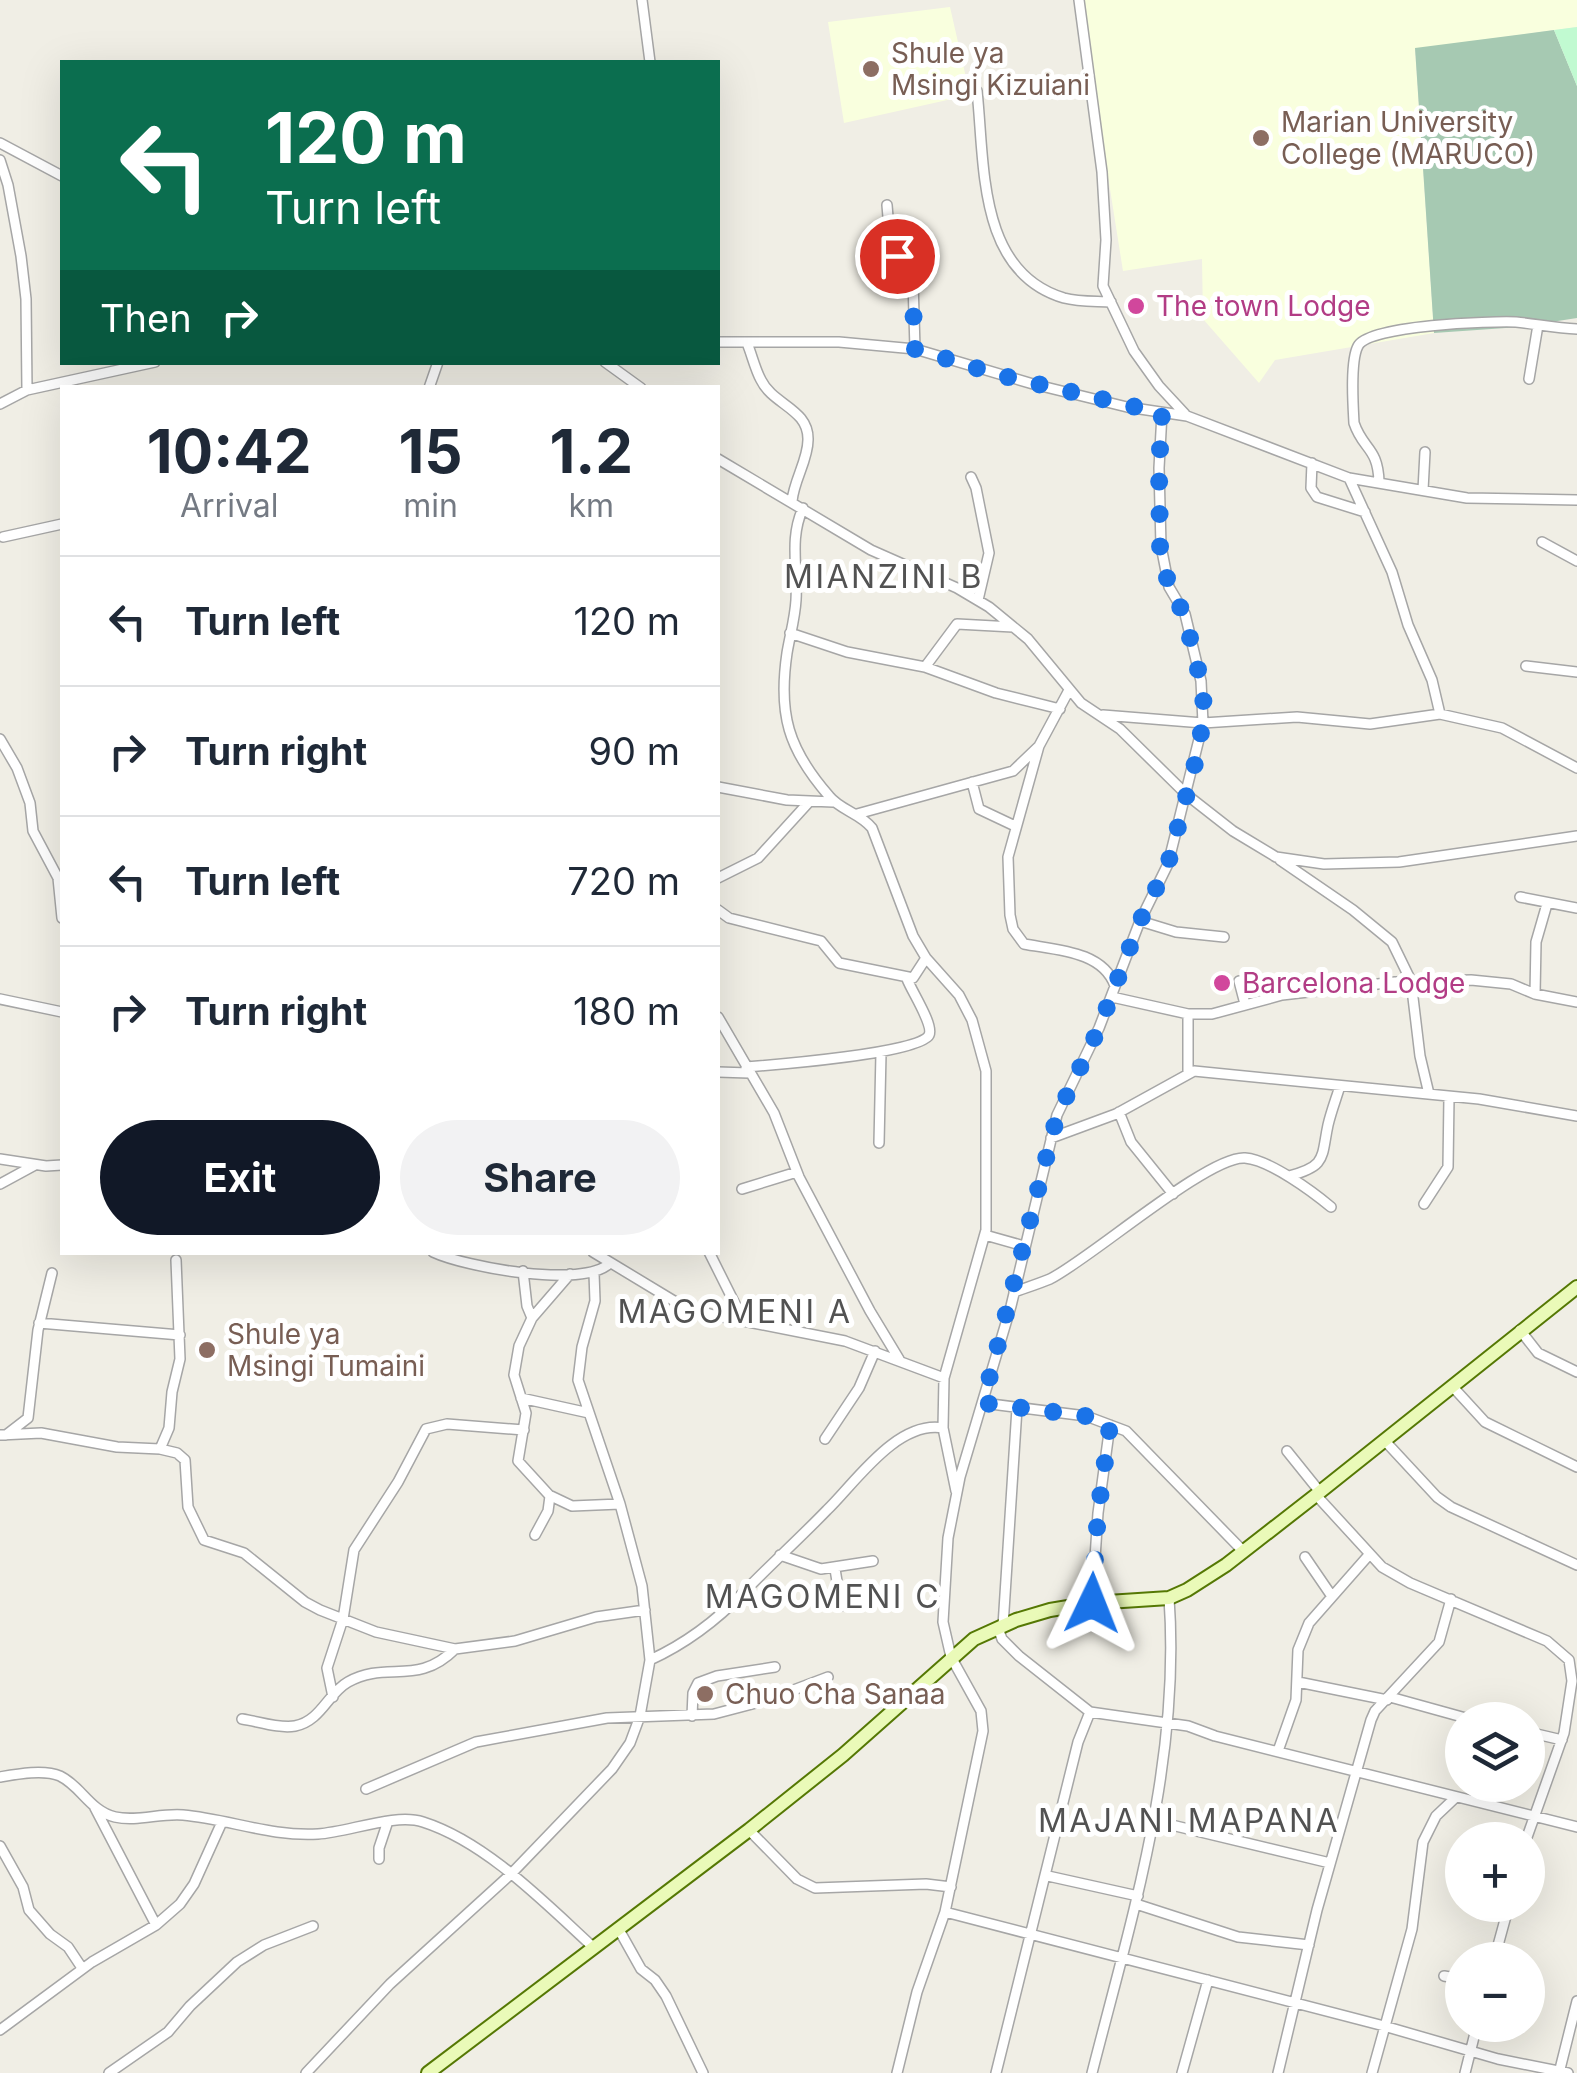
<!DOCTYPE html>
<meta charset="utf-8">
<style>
:root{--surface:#fff;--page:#f2f2f3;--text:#1f2937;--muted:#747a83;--line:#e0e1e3;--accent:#111827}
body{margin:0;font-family:Inter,sans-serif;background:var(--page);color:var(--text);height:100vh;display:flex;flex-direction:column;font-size:38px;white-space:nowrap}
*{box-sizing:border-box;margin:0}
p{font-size:32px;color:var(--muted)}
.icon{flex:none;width:55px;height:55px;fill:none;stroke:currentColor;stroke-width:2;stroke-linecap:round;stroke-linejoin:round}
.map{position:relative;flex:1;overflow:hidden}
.details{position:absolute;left:60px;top:385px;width:660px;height:870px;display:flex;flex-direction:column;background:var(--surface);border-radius:0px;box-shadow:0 10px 40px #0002}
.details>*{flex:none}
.banner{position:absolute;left:60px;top:60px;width:660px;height:305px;border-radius:0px;box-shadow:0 10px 40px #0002;background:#0b6e4f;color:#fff;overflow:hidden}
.tools{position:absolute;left:1445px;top:1702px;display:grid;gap:20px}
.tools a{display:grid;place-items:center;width:100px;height:100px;border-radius:50%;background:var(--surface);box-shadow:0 10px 40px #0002;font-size:50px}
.pin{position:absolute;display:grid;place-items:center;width:85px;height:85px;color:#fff;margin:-42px;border:5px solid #fff;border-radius:50%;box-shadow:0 2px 10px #0007}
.me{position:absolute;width:110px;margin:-55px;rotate:2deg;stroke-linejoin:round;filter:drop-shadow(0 0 8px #0008)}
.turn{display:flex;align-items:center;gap:35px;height:210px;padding:0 40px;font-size:45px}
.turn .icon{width:130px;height:130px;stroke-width:2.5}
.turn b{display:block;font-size:70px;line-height:85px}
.then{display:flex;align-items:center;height:95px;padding:0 40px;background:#0003;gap:20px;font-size:38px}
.eta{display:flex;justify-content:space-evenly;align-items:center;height:170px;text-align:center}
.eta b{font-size:60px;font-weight:700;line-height:70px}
.action{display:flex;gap:20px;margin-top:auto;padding:20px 40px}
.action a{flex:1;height:115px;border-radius:60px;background:var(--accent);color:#fff;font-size:40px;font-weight:700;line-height:115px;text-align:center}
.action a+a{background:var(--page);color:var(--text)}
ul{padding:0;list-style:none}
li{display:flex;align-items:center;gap:30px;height:130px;padding:0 40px;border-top:2px solid var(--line)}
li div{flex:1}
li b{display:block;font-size:38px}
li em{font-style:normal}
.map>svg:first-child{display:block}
</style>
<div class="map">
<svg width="1577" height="2073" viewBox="0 0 1577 2073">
<rect width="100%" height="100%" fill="#f0eee5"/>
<!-- education -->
<path fill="#f9ffde" d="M 1080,0 L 1577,0 L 1577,27 L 1415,49 L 1434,333 L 1275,360 L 1259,383 L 1203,319 L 1202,259 L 1123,271 Z
M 950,7 L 970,95 L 844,123 L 828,22 Z"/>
<!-- cemetery -->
<path fill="#a6c9b2" d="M 1554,30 L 1577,86 L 1577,318 L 1520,327 L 1434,333 L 1415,48 Z"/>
<!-- park -->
<path fill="#c1fad1" d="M 1577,27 L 1577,86 L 1554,30 Z"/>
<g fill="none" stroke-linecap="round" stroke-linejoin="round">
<defs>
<path id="street" d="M 642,0 L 650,62
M 1079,0 L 1102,172 L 1106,240 L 1103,286 L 1134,351 L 1159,386 L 1185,414
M 977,91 C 985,164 977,272 1064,298 C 1079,302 1096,301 1111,302
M 0,143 L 62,176
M 0,160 L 8,185 L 21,256 L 26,299 L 27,390
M 887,205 L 890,241 L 913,281 L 915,349
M 718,342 L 839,342 L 915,349 L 1033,384 L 1127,407 L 1187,416 L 1349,478 L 1467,498 L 1577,500
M 747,343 C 752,355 755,369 761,380 C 773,405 809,409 808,440 C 808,460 794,480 792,501
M 605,362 L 641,388
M 1529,379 L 1538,325
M 429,388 L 438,362
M 0,404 L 27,390 L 155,362
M 718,459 L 871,550 L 957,588 L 989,607 L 1028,639 L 1081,703 L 1120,729 L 1187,795 L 1233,831 L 1276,857 L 1324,864 L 1399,862 L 1577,836
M 1312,463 L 1311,488 L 1317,497 L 1365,512
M 971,477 L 976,488 L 989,553 L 978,600
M 1349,478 L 1392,572 L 1408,625 L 1432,680 L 1440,714
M 1379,482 C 1378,447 1363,450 1354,423 C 1353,405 1350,361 1358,346 C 1369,325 1491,321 1516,322 C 1536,324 1556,328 1577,329
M 1423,490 L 1425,452
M 803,508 C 789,539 798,567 796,600 C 795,618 790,635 787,653 C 778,714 788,749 829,796 C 840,810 860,813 872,828 L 913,936 L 926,958 L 959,995 L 972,1020 L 986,1071 L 986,1230 L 944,1378 L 943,1428 L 956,1491
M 3,537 L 62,524
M 1542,542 L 1577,561
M 790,633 L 847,652 L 925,667 L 996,693 L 1060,709
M 1526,666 L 1577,672
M 925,667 L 957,624 L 1013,627
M 1103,715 L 1203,723 L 1297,717 L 1370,724 L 1440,714 L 1502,728 L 1577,768
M 0,739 L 17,768 L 30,803 L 33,831 L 58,878 L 62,918
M 1039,746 L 1008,857 L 1010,915 L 1013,929 L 1024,944 C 1056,950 1103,951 1115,986
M 972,782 L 979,809 L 1015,826
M 718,787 L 787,800 L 833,802
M 857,814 L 1013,771 L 1039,746 L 1068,692
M 1280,860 L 1353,910 L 1392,942 L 1411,981 L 1420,1056 L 1429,1094
M 718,878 L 758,858 L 809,802
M 1520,897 L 1577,908
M 718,910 L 729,918 L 821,941 L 839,963 L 913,978 L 926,958
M 1140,921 L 1176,932 L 1224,937
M 1239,981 L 1245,1004
M 1535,994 L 1536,942 L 1547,904
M 1112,997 L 1188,1014 L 1212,1014 L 1282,995 L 1395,982 L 1471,980 L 1511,984 L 1535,994 L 1577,1002
M 0,999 L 62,1012
M 1188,1014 L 1188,1073
M 718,1017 L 774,1113 L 799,1177 L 870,1311 L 899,1359
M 746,1067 C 772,1065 922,1053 929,1035 C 934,1025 912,992 907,979
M 718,1072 L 749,1073
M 1119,1112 L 1131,1142 L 1173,1194
M 1051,1138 L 1116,1114 L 1194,1071 L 1479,1099 L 1577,1116
M 879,1143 L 881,1053
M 0,1159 L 46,1166 L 62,1165
M 1289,1176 C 1327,1166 1321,1158 1328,1125 C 1331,1112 1336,1099 1340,1086
M 0,1184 L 35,1165
M 742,1189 L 797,1172
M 1424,1204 L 1448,1167 L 1449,1097
M 985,1235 L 1024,1246
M 433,1252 C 465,1267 583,1289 610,1263
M 593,1252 L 679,1304 L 713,1315 L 845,1341 L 944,1378
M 709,1252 L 742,1318
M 523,1271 L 527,1306 L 532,1318
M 1014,1292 C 1025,1288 1038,1284 1050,1279 C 1090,1259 1209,1155 1245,1158 C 1270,1160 1313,1192 1331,1207
M 39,1323 L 180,1335
M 1520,1330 L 1538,1353 L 1577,1372
M 1452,1386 L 1485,1422 L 1577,1467
M 521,1398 L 589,1413
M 983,1403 L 1086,1416 L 1126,1431 L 1243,1551
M 0,1435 L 41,1433 L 117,1447 L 160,1449 L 177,1453 L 185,1460 L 188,1507 L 204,1540 L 244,1553 L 305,1602 L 320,1610 L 376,1632 L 455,1649 L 515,1641 L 596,1617 L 645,1610
M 6,1435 L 28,1418 L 38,1330 L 52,1273
M 825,1439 L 859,1388 L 875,1351
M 1385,1441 L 1437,1497 L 1451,1507 L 1577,1565
M 160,1449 L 169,1428 L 172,1392 L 180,1359 L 176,1260
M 1287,1451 L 1320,1492
M 1316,1495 L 1382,1567 L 1410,1583 L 1547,1641 L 1569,1660 L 1572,1681 L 1564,1733 L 1526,1840
M 551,1496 L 572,1506 L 620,1504
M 535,1535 L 548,1511 L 550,1496 L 518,1461 L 526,1413 L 514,1375 L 519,1346 L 532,1318 L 570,1274
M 780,1555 L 821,1569 L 873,1561
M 1305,1557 L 1331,1595
M 835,1569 L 841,1606
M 1092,1603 L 1098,1513 L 1110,1425
M 1003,1626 L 1017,1408
M 998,1628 L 1002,1639 L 1019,1656 L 1090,1712 L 1188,1726 L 1215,1736 L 1577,1827
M 650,1660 C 685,1644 717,1620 744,1592 C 771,1564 800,1538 827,1510 C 855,1483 897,1420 943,1428
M 1298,1682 L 1387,1700
M 333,1697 L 327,1668 L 343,1619 L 354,1550 L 398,1482 L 426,1429 L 447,1424 L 524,1430
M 1390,1697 L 1473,1720
M 692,1716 L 693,1693 L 698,1683 L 717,1676 L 775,1667
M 242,1719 C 257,1721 279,1729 295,1726 C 321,1721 328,1693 348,1682 C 387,1660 417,1687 455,1649
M 1528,1732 L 1562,1740
M 1278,1751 L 1296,1700 L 1298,1650 L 1309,1623 L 1368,1556
M 0,1777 C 17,1774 44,1769 60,1776 C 81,1786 90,1811 115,1817 C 137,1822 160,1813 183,1815 C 228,1819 272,1837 318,1834 C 349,1832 395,1813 423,1822 C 486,1842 545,1903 593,1947
M 366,1789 L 476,1742 L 607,1718 L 714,1714 L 767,1700 L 828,1677
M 95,1808 L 156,1925
M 1155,1821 L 1330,1863
M 749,1830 L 797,1879 L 815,1888 L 926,1884 L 951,1887
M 0,1846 L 23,1887 L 29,1910 L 50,1934 L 68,1947 L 82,1968
M 379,1859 L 379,1848 L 388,1821
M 1048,1876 L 1138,1896
M 1136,1904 L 1238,1937 L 1309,1945
M 945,1912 L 1384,2026 L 1498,2059 L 1568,2073
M 618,1928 L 641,1969 L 655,1980 L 666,1996 L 703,2073
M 1494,1960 L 1509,1905
M 1444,1976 L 1462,1979
M 0,2030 L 92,1962 L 156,1925 L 180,1904 L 194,1884 L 222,1822
M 109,2073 L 168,2032 L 190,2006 L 237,1962 L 264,1945 L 313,1926
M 306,2073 L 390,1984 L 511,1874 L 612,1769 L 630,1743 L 640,1716 L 650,1660 L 642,1586 L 620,1504 L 578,1380 L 582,1347 L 595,1301 L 594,1273
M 897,2073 L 917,1992 L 945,1912 L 983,1731 L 981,1711 L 951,1657 L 943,1622 L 948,1538 L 960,1477 L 1011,1306 L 1057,1115 L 1099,1028 L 1140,921 L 1168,864 L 1203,723 L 1201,681 L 1185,614 L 1169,587 L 1161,546 L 1159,468 L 1162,413
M 996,2073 L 1078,1742 L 1090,1712
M 1092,2073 C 1132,1916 1181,1761 1169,1598
M 1182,2073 L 1208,1980
M 1278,2073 L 1317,1910 L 1371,1720 L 1375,1711 L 1439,1642 L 1451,1599
M 1372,2073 L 1412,1929 L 1423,1842 L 1436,1816 L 1455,1798
M 1465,2073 L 1477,2025
M 1559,2073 L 1577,2001"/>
<path id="secondary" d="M 428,2073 L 749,1830 L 843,1755 L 974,1639 L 1016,1620 L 1050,1610 L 1092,1603 L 1169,1598 L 1187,1590 L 1226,1565 L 1316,1495 L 1577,1287"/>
</defs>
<!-- street casing -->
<use href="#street" stroke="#a6a6a6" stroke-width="12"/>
<!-- secondary casing -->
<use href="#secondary" stroke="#557804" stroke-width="16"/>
<!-- street -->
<use href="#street" stroke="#fff" stroke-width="9"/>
<!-- secondary -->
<use href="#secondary" stroke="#eafab8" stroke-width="12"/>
</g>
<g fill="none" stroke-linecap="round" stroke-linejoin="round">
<!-- route -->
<path stroke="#1a73e8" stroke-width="18" stroke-dasharray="0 32.4" d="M 897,256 L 912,281 L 915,349 L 999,375 L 1162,413 L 1159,468 L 1160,546 L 1169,587 L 1184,614 L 1204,693 L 1200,745 L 1168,864 L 1140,921 L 1099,1028 L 1057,1116 L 983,1403 L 1086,1416 L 1110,1425 L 1098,1513 L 1092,1603"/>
</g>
<!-- markers -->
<g fill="#8d6e63" stroke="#fff" stroke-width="4">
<circle cx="871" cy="69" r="10"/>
<circle cx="1261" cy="138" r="10"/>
<circle cx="207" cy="1350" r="10"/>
<circle cx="705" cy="1694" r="10"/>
</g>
<g fill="#d1479c" stroke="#fff" stroke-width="4">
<circle cx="1136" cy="306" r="10"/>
<circle cx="1222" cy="983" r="10"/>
</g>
<g text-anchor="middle" stroke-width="10" stroke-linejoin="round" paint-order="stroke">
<!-- education labels -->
<g font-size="28" fill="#785e54" stroke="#fff" text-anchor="start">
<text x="891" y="63">Shule ya<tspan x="891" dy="32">Msingi Kizuiani</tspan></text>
<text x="1281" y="132">Marian University<tspan x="1281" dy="32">College (MARUCO)</tspan></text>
<text x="227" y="1344">Shule ya<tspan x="227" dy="32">Msingi Tumaini</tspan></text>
<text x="725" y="1704">Chuo Cha Sanaa</text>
</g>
<!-- hotel labels -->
<g font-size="28" fill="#b23c85" stroke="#fff" text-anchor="start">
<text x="1156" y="316">The town Lodge</text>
<text x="1242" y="993">Barcelona Lodge</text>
</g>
<!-- quarter labels -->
<g font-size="32" letter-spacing="2.5" fill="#525252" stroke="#fff">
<text x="884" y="588">MIANZINI B</text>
<text x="735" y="1323">MAGOMENI A</text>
<text x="823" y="1608">MAGOMENI C</text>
<text x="1189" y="1832">MAJANI MAPANA</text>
</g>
</g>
</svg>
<div class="tools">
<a><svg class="icon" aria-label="layers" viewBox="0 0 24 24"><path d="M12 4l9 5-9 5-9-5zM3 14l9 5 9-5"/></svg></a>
<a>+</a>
<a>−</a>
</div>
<div class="pin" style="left:897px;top:256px;background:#d93025"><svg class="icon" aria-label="arrive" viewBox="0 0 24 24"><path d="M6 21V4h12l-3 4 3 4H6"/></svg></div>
<svg class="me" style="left:1092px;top:1603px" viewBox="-20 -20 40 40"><path d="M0-17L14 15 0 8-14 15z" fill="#1a73e8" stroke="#fff" stroke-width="4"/></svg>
<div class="banner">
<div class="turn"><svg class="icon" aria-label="left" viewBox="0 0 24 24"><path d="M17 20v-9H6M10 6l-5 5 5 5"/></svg><div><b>120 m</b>Turn left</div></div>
<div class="then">Then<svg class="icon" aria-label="right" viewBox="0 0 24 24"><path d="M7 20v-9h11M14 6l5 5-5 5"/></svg></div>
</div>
<section class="details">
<div class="eta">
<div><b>10:42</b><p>Arrival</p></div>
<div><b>15</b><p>min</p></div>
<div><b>1.2</b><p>km</p></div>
</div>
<ul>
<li><svg class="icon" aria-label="left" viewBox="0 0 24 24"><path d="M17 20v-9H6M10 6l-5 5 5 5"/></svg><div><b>Turn left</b></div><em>120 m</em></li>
<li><svg class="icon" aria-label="right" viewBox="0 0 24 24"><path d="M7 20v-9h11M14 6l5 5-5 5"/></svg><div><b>Turn right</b></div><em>90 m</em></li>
<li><svg class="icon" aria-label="left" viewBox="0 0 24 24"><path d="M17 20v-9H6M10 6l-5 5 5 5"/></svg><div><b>Turn left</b></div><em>720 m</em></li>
<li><svg class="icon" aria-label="right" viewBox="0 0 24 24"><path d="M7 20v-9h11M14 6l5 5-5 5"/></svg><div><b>Turn right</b></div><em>180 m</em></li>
</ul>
<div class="action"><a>Exit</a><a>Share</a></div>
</section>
</div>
